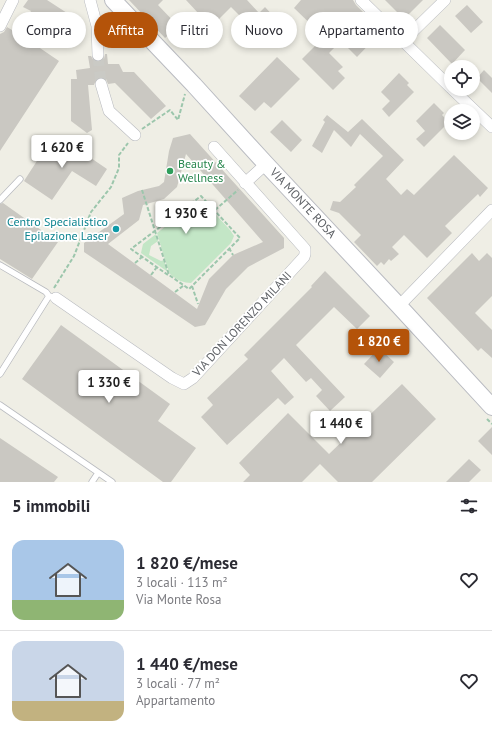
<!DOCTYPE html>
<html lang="it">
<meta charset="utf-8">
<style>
body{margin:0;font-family:"PT Sans",sans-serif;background:#f7f7f7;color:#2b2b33;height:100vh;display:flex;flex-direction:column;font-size:15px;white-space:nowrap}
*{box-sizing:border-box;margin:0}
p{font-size:13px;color:#7c7c81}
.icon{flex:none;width:22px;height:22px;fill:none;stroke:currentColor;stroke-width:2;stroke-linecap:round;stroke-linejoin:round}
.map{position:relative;height:482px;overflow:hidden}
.side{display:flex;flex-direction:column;background:#fff;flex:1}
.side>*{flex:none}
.guide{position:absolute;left:12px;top:12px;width:468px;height:36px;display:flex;gap:8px}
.buttons{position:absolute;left:444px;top:60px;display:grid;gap:8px}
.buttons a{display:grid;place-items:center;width:36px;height:36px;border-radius:50%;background:#fff;box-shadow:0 2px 6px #0003;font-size:20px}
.price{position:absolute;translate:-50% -34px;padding:0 9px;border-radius:4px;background:#fff;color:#222;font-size:13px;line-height:26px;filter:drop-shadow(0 1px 2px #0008)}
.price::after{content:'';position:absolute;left:50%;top:24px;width:12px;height:9px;margin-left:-6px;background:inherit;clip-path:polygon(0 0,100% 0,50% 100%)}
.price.active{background:#b45309;color:#fff}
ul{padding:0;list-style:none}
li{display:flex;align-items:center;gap:12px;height:100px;padding:0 12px}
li+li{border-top:1px solid #e1e1e2}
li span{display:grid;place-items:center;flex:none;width:112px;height:80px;border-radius:12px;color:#555}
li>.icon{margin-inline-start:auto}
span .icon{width:48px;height:48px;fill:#fffc;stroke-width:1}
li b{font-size:17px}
h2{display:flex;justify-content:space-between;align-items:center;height:48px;padding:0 12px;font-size:17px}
.pill{padding:0 14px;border-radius:18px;background:#fff;box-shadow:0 2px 6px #0003;font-size:14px;line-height:36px}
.pill.active{background:#b45309;color:#fff}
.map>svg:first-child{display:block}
</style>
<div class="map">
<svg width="492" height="482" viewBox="0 0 492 482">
<rect width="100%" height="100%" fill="#efeee5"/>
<path fill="#c3e6c6" d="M197,202h5l4,2 24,26 4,6 -3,7 -40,40c-7,0 -14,-3 -20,-8 -4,-5 -11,-34 -14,-42z
M156,234l2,7 -7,5 -2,9 12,6 3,-1 4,12 -27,-19 2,-9z"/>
<path fill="#cac8c2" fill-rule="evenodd" d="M28,0h19l37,24 -11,17 -25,-17 -14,20 25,17 -59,90v-117l4,-2 3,-5 10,6 14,-22 -8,-4z
M129,0h34l-5,5 20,21 -13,12z
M186,0h61l12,13 6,-6 12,13 -16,17 -30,-30 -20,20z
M301,0h52l3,5 26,26 -25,26 -16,-16 -12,12 14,14 -5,4 7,7 -12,12 -31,-31 22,-22 -30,-29z
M385,0h38l-19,19z
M467,5l16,17 -12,11 -16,-17z
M440,25l25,25 -13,14 -25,-26z
M186,27l12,12 -7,8 -13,-12z
M105,54h2l1,10h11l4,8h11l32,34 -15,13 -36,-36 -7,1 -2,-5 -7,-2 -3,3 -2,5h-6l4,45 -5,3 -16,-12v-42h6l-1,-9 14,-2 -2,-12h3l3,5 5,1 5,-3z
M277,57l23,22 -29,29 -7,-6 -9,9 -16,-15z
M484,70l8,8v15l-15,-15z
M399,73l10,10 -2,2 7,7 -25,25 -7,-8 8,-8 -9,-9z
M434,103l10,10 -2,2 7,7 -25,25 -8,-8 9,-8 -9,-10z
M327,115l21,17 14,-13 42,41 -18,19 15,16 6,-6 7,6 40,-40 34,33 -8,9 -2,-3 -33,32 7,7 -25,25 -23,-23 -12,12 7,7 -8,7 -2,-2 -5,6 -3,-3 -4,4 -23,-24 7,-7 -22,-22 -9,-3 3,-9 7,1 16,-15 -2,-2 29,-29 -23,-22 -9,13 -17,-17 -12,23 -10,-7 13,-24 -2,-2z
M282,120l20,20 -11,12 -21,-20z
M190,134l94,104v10l-36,19 -22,22 -21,36 -10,2 -111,-75v-9l40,-29 -2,-16 16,-7 21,-5 5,-4 5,-31 4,-13zM186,154l77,88 -30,13 -24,24 -12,30 -89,-65 31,-24 4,-15 21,-6 13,-12z
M53,136l33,23 2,-3 19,13 -11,17 -24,-15 -20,29 -28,-19z
M3,203l55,39 -26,37 -32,-20v-55z
M472,253l7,8 8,-8 5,5v38l-17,17 17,17v28l-11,-10 -3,3 -51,-53z
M325,271l45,45 -13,13 -23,-22 -38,38 49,52 -15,14 -14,-15 6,-6 -11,-12 -5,4 -22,-24 -13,13 23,26 -9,8 -7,-7 -51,47 -26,-28 12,-12 -6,-7 41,-39 -4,-4 68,-68 -1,-1z
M61,325l109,79 -12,17 38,27 -25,34h-8l-141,-103z
M379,348l15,14 -14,16 -16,-14z
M402,384l34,35 -64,63h-34l-18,-18 -18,18h-59l7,-7 -11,-12 49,-50 41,41z
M492,427v28l-14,-14z
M0,438l58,39 -4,5h-54z
M469,459l12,11 -12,12h-23z"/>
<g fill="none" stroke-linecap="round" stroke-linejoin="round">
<path stroke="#cacac5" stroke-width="11" stroke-dasharray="11 5.5" stroke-linecap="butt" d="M98,55l3,29"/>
<defs>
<path id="lane" d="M0,200l20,-21
M0,265l46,27 3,4
M0,374l49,-78 7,2
M0,405l112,77
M92,482l6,-9"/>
<path id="street" d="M90,0l7,26 1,29
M361,0l90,88
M0,26l13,-26
M403,41l42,-41
M101,84l8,27 26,24
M452,89l40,38
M245,183l21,-19
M56,298l116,80 12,6 9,-6 111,-121 1,-3v-5l-91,-102
M399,306l93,-96"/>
<path id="secondary" d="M113,0l81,85 72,79 133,142 93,101"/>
</defs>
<use href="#lane" stroke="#b8babf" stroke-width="7"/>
<use href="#street" stroke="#b8babf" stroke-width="12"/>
<use href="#secondary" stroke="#b9bbc1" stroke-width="18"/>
<path stroke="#9cc6ac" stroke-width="2" stroke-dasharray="4 2" stroke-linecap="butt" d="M142,129l28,-19 8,10 7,-26
M142,190l27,85 20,14 51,-51 -39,-42 -70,53 37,26
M215,210l23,-20
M229,248l4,7
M135,263l7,-6
M151,275l6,-8
M192,286l6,18
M54,288l20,-32 17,-44 20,-25 8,-19v-13l9,-12
M175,292l8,-6
M487,419l5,5"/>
<use href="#lane" stroke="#fff" stroke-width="5.5"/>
<use href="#street" stroke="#fff" stroke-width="11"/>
<use href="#secondary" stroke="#fff" stroke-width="16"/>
</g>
<circle fill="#2e9e5b" stroke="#fff" stroke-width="1.5" cx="170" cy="171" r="4"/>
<circle fill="#0f9aa8" stroke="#fff" stroke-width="1.5" cx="116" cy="229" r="4"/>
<g text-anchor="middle" stroke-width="3.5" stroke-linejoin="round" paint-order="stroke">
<g font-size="12" fill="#27864d" stroke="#fff" text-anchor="start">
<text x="178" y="168">Beauty &amp;<tspan x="178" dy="14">Wellness</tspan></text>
</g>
<g font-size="12" fill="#5d6065" stroke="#fff">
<text transform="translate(303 203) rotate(47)" y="4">VIA MONTE ROSA</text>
<text transform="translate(242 324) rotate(-47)" y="4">VIA DON LORENZO MILANI</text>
</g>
<g font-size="12" fill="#0d838f" stroke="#fff" text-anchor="end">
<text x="108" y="226">Centro Specialistico<tspan x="108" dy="14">Epilazione Laser</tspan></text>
</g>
</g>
</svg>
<div class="buttons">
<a><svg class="icon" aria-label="locate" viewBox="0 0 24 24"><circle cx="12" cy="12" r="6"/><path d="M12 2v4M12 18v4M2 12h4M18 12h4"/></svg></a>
<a><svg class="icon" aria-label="layers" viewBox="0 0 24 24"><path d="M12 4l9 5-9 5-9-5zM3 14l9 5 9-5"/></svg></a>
</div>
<b class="price" style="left:62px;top:169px">1 620 €</b>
<b class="price" style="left:186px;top:235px">1 930 €</b>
<b class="price active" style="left:379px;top:363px">1 820 €</b>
<b class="price" style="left:109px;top:404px">1 330 €</b>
<b class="price" style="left:341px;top:445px">1 440 €</b>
<div class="guide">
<a class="pill">Compra</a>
<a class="pill active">Affitta</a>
<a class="pill">Filtri</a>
<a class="pill">Nuovo</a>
<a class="pill">Appartamento</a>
</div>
</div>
<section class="side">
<h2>5 immobili<svg class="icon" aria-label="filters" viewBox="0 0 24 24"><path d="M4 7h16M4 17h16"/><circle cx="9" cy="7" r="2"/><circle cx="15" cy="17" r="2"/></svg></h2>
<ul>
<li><span style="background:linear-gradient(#a9c7e8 75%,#8fb573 0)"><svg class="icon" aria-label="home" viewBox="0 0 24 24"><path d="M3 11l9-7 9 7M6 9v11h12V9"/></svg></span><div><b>1 820 €/mese</b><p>3 locali · 113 m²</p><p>Via Monte Rosa</p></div><svg class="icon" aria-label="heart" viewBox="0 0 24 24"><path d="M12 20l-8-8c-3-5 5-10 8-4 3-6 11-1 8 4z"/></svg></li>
<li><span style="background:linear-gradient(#c9d6e8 75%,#c2b280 0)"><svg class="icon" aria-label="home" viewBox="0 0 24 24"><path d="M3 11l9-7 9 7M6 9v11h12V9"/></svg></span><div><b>1 440 €/mese</b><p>3 locali · 77 m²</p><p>Appartamento</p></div><svg class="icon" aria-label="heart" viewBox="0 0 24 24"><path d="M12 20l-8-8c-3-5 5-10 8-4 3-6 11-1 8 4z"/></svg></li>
</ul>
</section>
